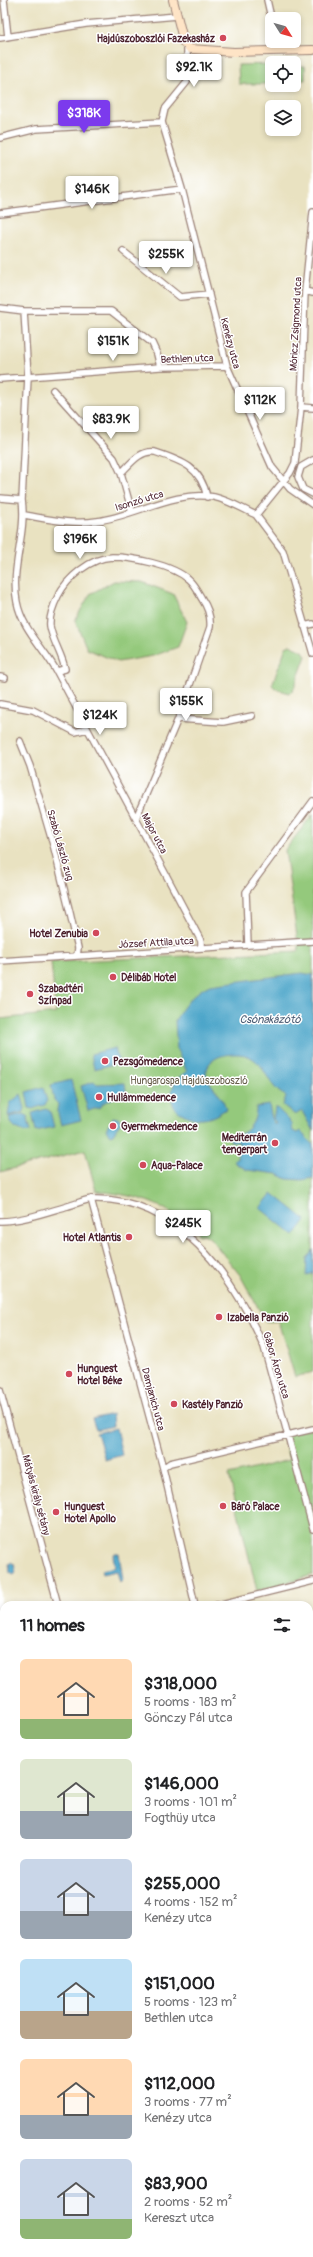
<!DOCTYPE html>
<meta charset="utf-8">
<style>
body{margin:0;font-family:Pangolin,sans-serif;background:#f6f6f6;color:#202124;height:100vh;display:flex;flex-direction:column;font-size:15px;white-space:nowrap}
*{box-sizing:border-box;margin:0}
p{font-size:13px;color:#757577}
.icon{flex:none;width:22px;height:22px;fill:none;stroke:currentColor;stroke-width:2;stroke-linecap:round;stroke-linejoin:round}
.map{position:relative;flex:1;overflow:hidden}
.panel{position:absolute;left:0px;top:1601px;width:313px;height:656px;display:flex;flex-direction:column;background:#fff;border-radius:12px 12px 0 0;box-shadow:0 2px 6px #0003}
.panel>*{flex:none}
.needle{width:26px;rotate:127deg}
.fabs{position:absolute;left:265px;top:12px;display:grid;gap:8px}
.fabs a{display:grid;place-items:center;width:36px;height:36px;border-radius:6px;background:#fff;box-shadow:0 2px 6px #0003;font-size:20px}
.price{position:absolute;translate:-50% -34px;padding:0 9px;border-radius:4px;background:#fff;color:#222;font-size:13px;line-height:26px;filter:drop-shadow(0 1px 2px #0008)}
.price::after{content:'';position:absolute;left:50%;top:24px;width:12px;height:9px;margin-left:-6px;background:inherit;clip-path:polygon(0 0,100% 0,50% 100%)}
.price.on{background:#7c3aed;color:#fff}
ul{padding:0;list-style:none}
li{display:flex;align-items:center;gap:12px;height:100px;padding:0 20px}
li span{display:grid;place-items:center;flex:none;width:112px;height:80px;border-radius:6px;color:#555}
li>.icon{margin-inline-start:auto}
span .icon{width:48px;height:48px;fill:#fffc;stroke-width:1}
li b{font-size:17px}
h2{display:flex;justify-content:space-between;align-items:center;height:48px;padding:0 20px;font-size:17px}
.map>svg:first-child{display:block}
</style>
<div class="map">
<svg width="313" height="2257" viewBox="0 0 313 2257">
<rect width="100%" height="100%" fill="#fff"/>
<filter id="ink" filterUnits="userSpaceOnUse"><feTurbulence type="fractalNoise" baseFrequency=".025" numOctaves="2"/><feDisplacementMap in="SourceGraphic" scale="8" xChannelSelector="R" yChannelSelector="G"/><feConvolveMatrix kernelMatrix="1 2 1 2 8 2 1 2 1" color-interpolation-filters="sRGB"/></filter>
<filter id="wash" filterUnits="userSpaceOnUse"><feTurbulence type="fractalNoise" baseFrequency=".012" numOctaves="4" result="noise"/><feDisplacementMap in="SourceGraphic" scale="16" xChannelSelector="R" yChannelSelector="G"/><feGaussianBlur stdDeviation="0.9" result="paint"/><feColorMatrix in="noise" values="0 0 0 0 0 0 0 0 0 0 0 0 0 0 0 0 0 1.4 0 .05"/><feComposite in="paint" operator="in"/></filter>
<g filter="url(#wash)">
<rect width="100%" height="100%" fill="#e9e2c1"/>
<path fill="#94c97b" stroke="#6f7453" d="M272,64v20h-33l-1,-19z
M294,66h11v14h-11z
M114,581l28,1 31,12 14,28 -9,25 -25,9 -35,6 -31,-13 -12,-29 15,-26z
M290,645l13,6 3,5 -13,35 -5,2 -13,-5 -3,-3 14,-38z
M313,814v558l-18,5 -17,-56 -12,1 -26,-47 -30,-37 -6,-4 -5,1 -1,-5c-38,-27 -56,-34 -102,-39l-11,-41 -85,22v-153l56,-6 -5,-51 248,-11 -14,-101z
M313,1428v91l-3,1 3,14v41l-56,16 -28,-116 60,-15 -6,-25z"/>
<path fill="#77ad6b" stroke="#60664b" d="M0,1984l4,10v116l-4,-1z"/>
<path fill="#4ca5c9" stroke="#4b627a" d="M302,973l11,2v156l-11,-20 -7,4 -12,-10 3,-9c-25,-11 -18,-49 -61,-41 -9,2 -15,6 -19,14 -1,16 16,22 20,40 -20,14 -32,13 -51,0 -7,-14 -3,-30 12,-37l-10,-22 -2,-29c7,-14 20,-30 35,-36z
M115,1048l4,15 -25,6 -3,-15z
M71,1080l10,40 -20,5 -4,-15 1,-6 -4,-4 -3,-15z
M93,1082l4,2 28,-1 1,9 -23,11 -2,4 -13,4 -7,-25z
M43,1087l4,14 -2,4 -13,4 -3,-1 -3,-16z
M21,1094l4,14 -1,4 -16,4 2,-13z
M269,1105l4,18h3l-3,-4 2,-11h2l16,16 -2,2 2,5 4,2 3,-2 13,14v33l-11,2 -15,-1 -10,-5 -30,-4 -12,-7 -1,-4h3l2,-17 -9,-1 1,-6c16,2 26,-14 25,-28z
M46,1109l4,2 4,16 -18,4 -4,-18z
M24,1114l3,2 4,15c-10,1 -20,-3 -22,-14z
M113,1117l5,1 3,4 -8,12 -3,1 -4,-5z
M272,1193l34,27 -12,16 -34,-28z
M313,1250v23l-7,3 1,-17z
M112,1414l1,12 -17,4 -4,-11z
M116,1428l6,27 -17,5 -7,-24 -2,-3z
M115,1553h4l4,27 -3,3 -3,-12 -15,3 -1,-4 14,-3 -2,-11z
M11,1562l3,2 2,9 -2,2 -4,-2 -1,-9z"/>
</g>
<g filter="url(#ink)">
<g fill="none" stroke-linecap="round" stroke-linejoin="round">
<defs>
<path id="minor" d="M4,0l4,37
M267,0l5,22
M0,38l86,-14 91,-8
M277,41l3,9
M187,47v35l-22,27 -3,13 20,67 45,177 45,101 18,22 23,16
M0,138l36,-9 126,-7
M0,213l182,-24
M123,251l57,46 29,-3
M305,291l8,2
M0,308l24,3h87l41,32 5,11 3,13
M24,311l4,66 -6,123c5,34 -12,68 -5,102 5,27 28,47 40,70 48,90 97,179 144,269v7
M0,379l160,-12 67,-1
M53,390l61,68 7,15 11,39
M301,407l12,1
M313,460l-12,7 -3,10 5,12 10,5
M121,473c10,-10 19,-23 34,-21 27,9 46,15 52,45
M0,498l22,2
M24,515c24,4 49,10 73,6 38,-5 77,-31 117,-24 14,3 29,12 42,18
M256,515l34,-42 5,-10 6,-56 4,-116 8,-79
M256,515l27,36 30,103
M304,626l9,-2
M57,671l8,-2c-3,-15 -13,-29 -15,-43 -1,-9 4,-22 8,-30 9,-18 32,-38 54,-39 21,0 60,8 76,22 6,5 10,13 14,20 6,9 9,18 8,28l-32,92 -42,99
M0,677l5,1
M0,704l33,6 42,22 12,-3
M178,719l45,3 29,-6
M20,741l10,25 24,82 16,65 8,35 -1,8
M248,945l-2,-53 67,-91
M0,961l313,-20
M91,1199l72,269 32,137
M0,1221c22,0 47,-9 68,-15 8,-2 16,-6 24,-7 85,-3 142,78 172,148l49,182
M0,1390l58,215
M163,1468l7,-5 143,-34
M217,1605l96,-24
M309,1646l4,-1
M0,1662l4,-1
M0,1730l4,-1
M309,1775l4,15
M0,1793l4,-1
M0,1864l4,-1
M0,1949l4,-1
M309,2028l4,16
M309,2120l4,-1
M0,2196l4,1
M210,2253l15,4
M124,2257l1,-4
M155,2257l1,-4"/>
<path id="secondary" d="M173,0l11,43 6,6 44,3 79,-2"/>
</defs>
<use href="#minor" stroke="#9a8076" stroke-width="8"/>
<use href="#secondary" stroke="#9a8076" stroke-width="10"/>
<use href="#minor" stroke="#fff" stroke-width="5.5"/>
<use href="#secondary" stroke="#fee4c6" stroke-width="8"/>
</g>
</g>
<g fill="#d1495b" stroke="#fff" stroke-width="1.5">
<circle cx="223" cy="38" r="4"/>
<circle cx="96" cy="933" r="4"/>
<circle cx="113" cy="977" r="4"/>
<circle cx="30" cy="994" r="4"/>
<circle cx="105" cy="1061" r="4"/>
<circle cx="99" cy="1097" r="4"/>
<circle cx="113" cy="1126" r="4"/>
<circle cx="275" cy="1143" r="4"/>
<circle cx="143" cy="1165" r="4"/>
<circle cx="129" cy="1237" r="4"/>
<circle cx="219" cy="1317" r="4"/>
<circle cx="69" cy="1374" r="4"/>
<circle cx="174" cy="1404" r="4"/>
<circle cx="223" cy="1506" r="4"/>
<circle cx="56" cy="1512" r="4"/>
</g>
<g text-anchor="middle" stroke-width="3" stroke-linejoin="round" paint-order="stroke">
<g font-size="10" font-weight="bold" fill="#4a1f2b" stroke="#fff" text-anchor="start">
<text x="215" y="42" text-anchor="end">Hajdúszoboszlói Fazekasház</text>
<text x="88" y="937" text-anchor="end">Hotel Zenubia</text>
<text x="121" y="981">Délibáb Hotel</text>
<text x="38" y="992">Szabadtéri<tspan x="38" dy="12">Színpad</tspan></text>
<text x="113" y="1065">Pezsgőmedence</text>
<text x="107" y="1101">Hullámmedence</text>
<text x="121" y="1130">Gyermekmedence</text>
<text x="267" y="1141" text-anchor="end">Mediterrán<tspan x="267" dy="12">tengerpart</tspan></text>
<text x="151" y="1169">Aqua-Palace</text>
<text x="121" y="1241" text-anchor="end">Hotel Atlantis</text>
<text x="227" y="1321">Izabella Panzió</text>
<text x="77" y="1372">Hunguest<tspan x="77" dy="12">Hotel Béke</tspan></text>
<text x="182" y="1408">Kastély Panzió</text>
<text x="64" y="1510">Hunguest<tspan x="64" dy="12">Hotel Apollo</tspan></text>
<text x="231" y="1510">Báró Palace</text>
</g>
<g font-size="10" fill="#4a1f2b" stroke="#fff">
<text transform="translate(295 324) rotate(-87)" y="4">Móricz Zsigmond utca</text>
<text transform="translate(231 343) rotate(75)" y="4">Kenézy utca</text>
<text transform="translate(187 358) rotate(-2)" y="4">Bethlen utca</text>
<text transform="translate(139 500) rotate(-17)" y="4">Isonzó utca</text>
<text transform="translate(155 833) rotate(62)" y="4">Major utca</text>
<text transform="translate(61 845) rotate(74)" y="4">Szabó László zug</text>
<text transform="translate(156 942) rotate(-3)" y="4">József Attila utca</text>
<text transform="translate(277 1365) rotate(73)" y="4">Gábor Áron utca</text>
<text transform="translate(154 1399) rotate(75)" y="4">Damjanich utca</text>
<text transform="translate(37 1495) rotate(75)" y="4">Mátyás király sétány</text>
</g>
<g font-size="10" fill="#645a47" stroke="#fff">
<text x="189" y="1084">Hungarospa Hajdúszoboszló</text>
</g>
<g font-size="11" font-style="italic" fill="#4b5b72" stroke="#fff">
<text x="270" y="1023">Csónakázótó</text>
</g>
</g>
</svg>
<div class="fabs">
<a><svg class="needle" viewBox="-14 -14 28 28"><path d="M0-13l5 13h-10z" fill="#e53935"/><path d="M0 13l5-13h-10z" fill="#757577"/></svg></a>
<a><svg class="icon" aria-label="locate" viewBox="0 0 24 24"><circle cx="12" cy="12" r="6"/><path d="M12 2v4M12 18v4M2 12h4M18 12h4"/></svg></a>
<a><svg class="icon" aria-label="layers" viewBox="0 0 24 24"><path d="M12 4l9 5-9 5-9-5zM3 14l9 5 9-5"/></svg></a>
</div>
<b class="price" style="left:194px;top:88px">$92.1K</b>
<b class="price on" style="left:84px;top:134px">$318K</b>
<b class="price" style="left:92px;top:210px">$146K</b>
<b class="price" style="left:166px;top:275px">$255K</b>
<b class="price" style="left:113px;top:362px">$151K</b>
<b class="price" style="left:260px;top:421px">$112K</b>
<b class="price" style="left:111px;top:440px">$83.9K</b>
<b class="price" style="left:80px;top:560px">$196K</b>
<b class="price" style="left:186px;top:722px">$155K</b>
<b class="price" style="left:100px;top:736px">$124K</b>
<b class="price" style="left:183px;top:1244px">$245K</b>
<section class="panel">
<h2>11 homes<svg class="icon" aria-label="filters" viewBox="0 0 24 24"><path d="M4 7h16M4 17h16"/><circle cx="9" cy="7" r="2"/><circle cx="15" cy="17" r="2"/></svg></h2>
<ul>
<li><span style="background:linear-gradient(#ffd9b3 75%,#8fb573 0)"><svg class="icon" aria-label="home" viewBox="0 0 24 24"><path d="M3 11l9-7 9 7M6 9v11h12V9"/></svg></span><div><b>$318,000</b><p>5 rooms · 183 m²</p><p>Gönczy Pál utca</p></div></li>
<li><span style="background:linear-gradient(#dfe7d0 65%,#9aa5b1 0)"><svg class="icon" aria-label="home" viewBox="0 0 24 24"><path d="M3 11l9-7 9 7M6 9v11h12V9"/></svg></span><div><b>$146,000</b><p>3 rooms · 101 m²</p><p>Fogthüy utca</p></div></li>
<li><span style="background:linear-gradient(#c9d6e8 65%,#9aa5b1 0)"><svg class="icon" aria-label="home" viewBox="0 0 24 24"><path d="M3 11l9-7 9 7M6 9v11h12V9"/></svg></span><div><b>$255,000</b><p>4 rooms · 152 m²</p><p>Kenézy utca</p></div></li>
<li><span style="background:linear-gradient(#bfe0f5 65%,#b9a48a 0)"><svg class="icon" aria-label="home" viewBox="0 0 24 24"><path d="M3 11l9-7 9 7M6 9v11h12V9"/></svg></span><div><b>$151,000</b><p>5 rooms · 123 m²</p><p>Bethlen utca</p></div></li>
<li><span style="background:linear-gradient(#ffd9b3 70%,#9aa5b1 0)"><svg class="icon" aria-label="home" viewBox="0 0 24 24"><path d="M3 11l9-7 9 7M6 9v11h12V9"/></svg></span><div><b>$112,000</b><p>3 rooms · 77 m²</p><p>Kenézy utca</p></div></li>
<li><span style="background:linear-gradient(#c9d6e8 75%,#8fb573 0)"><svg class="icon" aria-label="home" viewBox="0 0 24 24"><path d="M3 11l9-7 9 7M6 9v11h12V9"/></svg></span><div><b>$83,900</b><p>2 rooms · 52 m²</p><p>Kereszt utca</p></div></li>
</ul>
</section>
</div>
